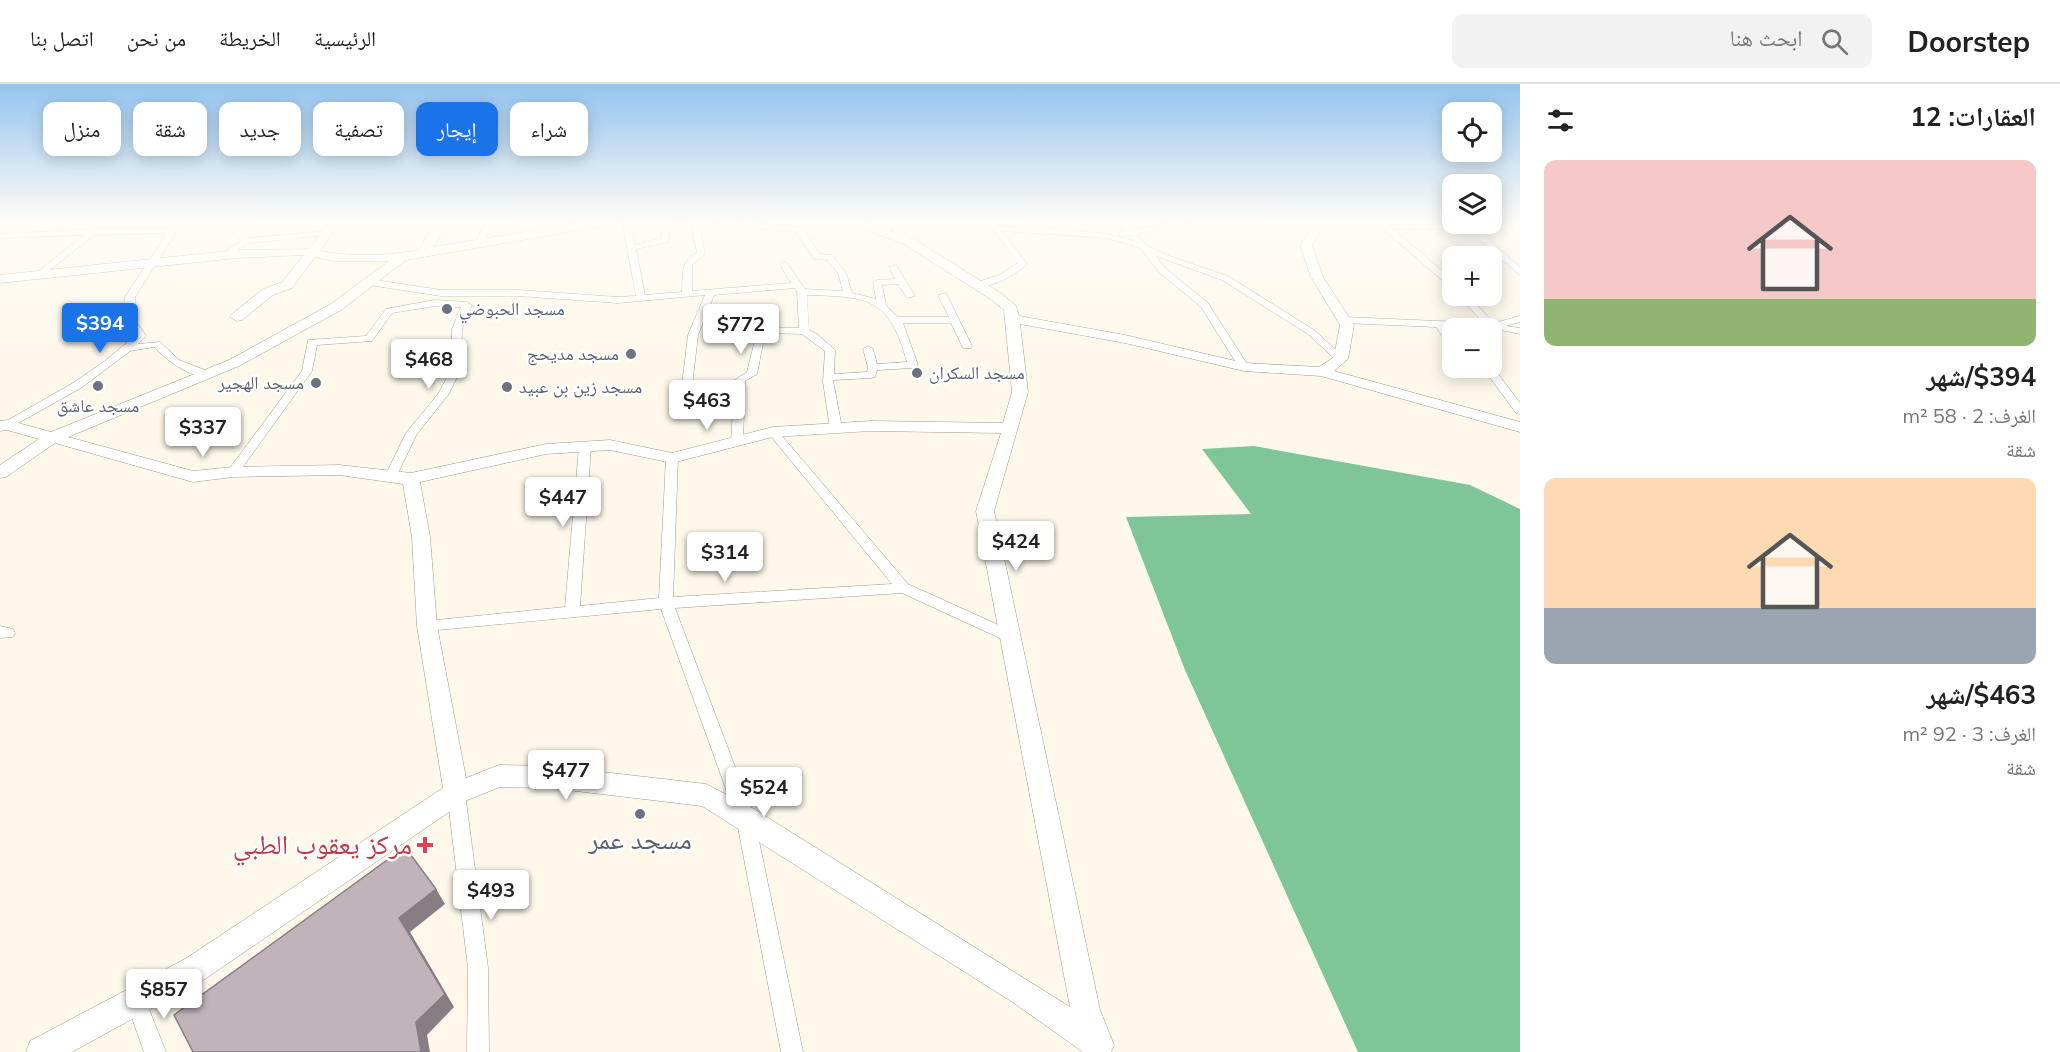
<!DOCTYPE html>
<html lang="ar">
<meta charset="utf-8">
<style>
body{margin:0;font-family:Mulish,"Noto Naskh Arabic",sans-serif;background:#f2f2f2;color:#222;direction:rtl;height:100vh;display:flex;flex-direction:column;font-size:22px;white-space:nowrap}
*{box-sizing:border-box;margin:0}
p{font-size:20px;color:#767676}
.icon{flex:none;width:33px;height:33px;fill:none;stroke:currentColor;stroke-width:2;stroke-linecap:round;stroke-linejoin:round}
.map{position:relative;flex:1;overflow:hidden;direction:ltr}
.sheet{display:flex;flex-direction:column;background:#fff;width:540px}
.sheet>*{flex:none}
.banner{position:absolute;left:18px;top:18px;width:570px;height:54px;direction:rtl;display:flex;gap:12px}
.tools{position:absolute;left:1442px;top:18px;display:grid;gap:12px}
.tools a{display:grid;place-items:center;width:60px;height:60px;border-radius:12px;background:#fff;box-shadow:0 3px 15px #0003;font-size:30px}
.price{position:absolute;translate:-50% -51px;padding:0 14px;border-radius:6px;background:#fff;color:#222;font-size:20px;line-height:39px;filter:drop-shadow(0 2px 3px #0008)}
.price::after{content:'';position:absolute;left:50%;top:36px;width:18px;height:14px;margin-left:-9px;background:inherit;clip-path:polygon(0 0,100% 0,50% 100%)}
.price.on{background:#1a73e8;color:#fff}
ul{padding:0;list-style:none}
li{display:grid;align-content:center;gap:12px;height:318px;padding:0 24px}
li span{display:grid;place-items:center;height:186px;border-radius:12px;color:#555}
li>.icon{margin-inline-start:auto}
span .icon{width:108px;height:108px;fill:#fffc;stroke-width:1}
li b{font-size:26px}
h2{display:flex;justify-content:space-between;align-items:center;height:72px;padding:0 24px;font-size:26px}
.pill{padding:0 21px;border-radius:12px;background:#fff;box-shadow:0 3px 15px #0003;font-size:21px;line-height:54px}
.pill.on{background:#1a73e8;color:#fff}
header{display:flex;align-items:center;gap:36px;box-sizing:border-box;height:84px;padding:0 30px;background:#fff;border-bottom:2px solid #e0e0e0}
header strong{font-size:28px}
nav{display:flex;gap:33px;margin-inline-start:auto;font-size:21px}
.search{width:420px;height:54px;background:#f2f2f2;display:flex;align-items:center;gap:15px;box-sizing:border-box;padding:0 21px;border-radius:12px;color:#767676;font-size:22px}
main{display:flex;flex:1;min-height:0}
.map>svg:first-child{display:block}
</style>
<header>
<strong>Doorstep</strong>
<div class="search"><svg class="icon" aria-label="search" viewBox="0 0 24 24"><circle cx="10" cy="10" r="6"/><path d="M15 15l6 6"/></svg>ابحث هنا</div>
<nav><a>الرئيسية</a><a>الخريطة</a><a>من نحن</a><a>اتصل بنا</a></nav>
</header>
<main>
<section class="sheet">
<h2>العقارات: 12<svg class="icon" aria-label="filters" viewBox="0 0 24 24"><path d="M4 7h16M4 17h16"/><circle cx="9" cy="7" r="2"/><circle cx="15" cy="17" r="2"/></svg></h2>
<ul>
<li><span style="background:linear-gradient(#f6c9c9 75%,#8fb573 0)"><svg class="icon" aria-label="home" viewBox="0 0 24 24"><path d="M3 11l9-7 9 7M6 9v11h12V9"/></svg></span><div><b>$394/شهر</b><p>الغرف: 2 · 58 m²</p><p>شقة</p></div></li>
<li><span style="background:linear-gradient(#ffd9b3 70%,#9aa5b1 0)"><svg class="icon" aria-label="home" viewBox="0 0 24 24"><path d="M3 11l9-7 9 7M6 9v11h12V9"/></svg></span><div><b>$463/شهر</b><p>الغرف: 3 · 92 m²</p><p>شقة</p></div></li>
</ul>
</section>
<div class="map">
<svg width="1520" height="968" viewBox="0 0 1520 968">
<rect width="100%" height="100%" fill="#fef8eb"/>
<path fill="#7ec697" d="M1254,362l216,39 50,24v543h-162l-173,-382 -59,-153 125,-3 -49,-65z"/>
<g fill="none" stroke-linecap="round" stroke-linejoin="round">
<defs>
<path id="street" d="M222,137h9l17,17 79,-7 4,2 -4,2 -79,8 -23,16 -4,-3 1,-2 19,-13z
M486,137h8l-11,23h-6l-1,-2z
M622,137h8l5,24 26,-7 2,-12 34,-5h26l-23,5 5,28 -13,11v26l99,-8 -11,-18 4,-3 3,1 18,26 38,2 -5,-18 -11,-13 -13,-1 -19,-28 -36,-2 -24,-8 66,6 19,27 12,1 14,18 6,20 24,6 -3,-16 4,-3 18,-1 -6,-12 7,-2 19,31 -8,2 -9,-14 -16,1 4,20 12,12h51l-11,-22 8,-2 26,53 -1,2h-8l-12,-25h-48l15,42 -5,3 -36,2 -2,7 -4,1 -38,2 9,48 -6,3 -6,-3 -7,-46 2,-31 -23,-17 -37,-1 -8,41 -12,7 -2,60 -6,3 -6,-3 4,-61 12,-8 11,-44h41l-2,-36 -2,-4 -81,7 -16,40 -7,59 -5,3 -5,-3 7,-59 17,-40 -87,8 -100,-7h-77l-72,-11 -4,-3 4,-3 72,11h77l100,7 18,-1zM692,143l5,26c-17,8 -14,23 -15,39l-37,3 -9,-46 32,-7 2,-12zM807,211c62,2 82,2 100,67l-30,2 -4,-15 -5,-3 -5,3 5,18 -1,5 -33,2 1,-24 -18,-16 -8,-4z
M885,137h9l17,18v4h-6z
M987,137h8l4,5 62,3 -6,-8h9l6,9 38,4 26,7 -4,-6 -10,1v-4l5,-1 -10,-10h9l9,9 46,-9h20l-62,13 9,11 20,10 62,21 86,54 32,29 -1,2h-8l-29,-27 -86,-54 -66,-24 9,12 43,35 41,64 -1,2h-8l-39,-62 -42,-35 -19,-24 -33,-10 -105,-7 25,33c-12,11 -35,24 -52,23v-4l26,-9 17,-11z
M1374,137h9l4,4 95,-1 -2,8 40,35v8l-47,-40v-7l-80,1 59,50v8l-3,-1z
M168,144l7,6 -40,63v23l11,16 -8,8 22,-2 19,18 31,12v4c-20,3 -43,-16 -56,-29l-24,4 -49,37 -70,39h-8v-4l70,-40 32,-22 31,-26 -11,-15v-23l41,-62 -3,-2 -69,2 -53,42 -4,-3 1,-2 45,-37 -83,3v-4l94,-5z
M1458,212h10l26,27 26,-7v6l-14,4 14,2v6l-29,-6 -45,-1 6,8v10l-4,-1 -12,-17 -92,-4 -5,-3 5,-3 140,6z
M435,216l32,2 5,3 -10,24 -1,41 -13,25 -31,39 -22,45 -4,1 -6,-4 21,-43 32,-39 13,-24 1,-41 9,-22 -26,-1 -43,7 -20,28 -55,4 -5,26 -75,104h-8l-2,-3 2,-3 73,-98 6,-31 58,-4 20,-27z
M1492,282l28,37v11l-4,-1 -33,-45z
M773,345l4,1 131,154 106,48 2,4 -2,4h-10l-102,-47 -227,15 79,209 49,235h-22l-45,-235 -75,-208 -234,22 -5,-1 -2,-4 2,-4 5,-1 138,-14 14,-160 6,-4 6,4 -11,159 79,-8 7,-140 6,-4 6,4 -5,139 219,-13 -123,-150v-4z
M0,542l13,3 2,4 -2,4 -13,1z
M456,701l6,3 3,5 23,175 1,84h-22l1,-84 -21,-175 3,-5z
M136,907l7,3 23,58h-22l-18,-51 3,-7z"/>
<path id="secondary" d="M0,137h6v1l-6,3z
M330,137h11l-21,30c31,6 68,5 99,-1l17,-29h12l-15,26 157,-26h30l-5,3 -209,36 -65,50 -102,56 -171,71 125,34 40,-4 106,-2 72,8 135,-29 64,-4 62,13 101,-26 98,-6 132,2 9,-31 -8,-82 -12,-10 -88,-56 -61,-23h18l51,17 90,56 14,12 3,10 106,19 119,28 75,4 15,-10 6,-32 -29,-48 -11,-32 17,-24h11l-16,24 11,32 31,48 -6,34 -14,12 186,51v10l-199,-56 -77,-5 -119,-28 -105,-19 8,68 -34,119 106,499 14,35 -3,7h-28l-69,-49 -312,-197 -151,-18 -51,-1 -35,14 -260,178 -133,73h-46l4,-11 155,-82 258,-171 -26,-162 -5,-89 -9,-53 -64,-9 -106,2 -40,5 -138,-39 -49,34 -6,1v-13l39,-26 -32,-9 -7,1v-10l7,-1 44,12 178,-72 102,-56 58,-43h-56l-18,-4 -23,31 -19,7 -31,25 -5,1 -7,-4 2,-3 31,-25 19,-7 22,-27 -67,3 -237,25v-8l237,-25 72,-1zM871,347l130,2 -25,78 94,496 -316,-198 -48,-25 -155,-18 -52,-1 -33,13 -29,-152 -7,-89 -10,-55 126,-28 64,-4 62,13 101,-26z"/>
</defs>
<use href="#street" stroke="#a09b8f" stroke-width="1"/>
<use href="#secondary" stroke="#a09b8f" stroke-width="1"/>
<use href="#street" fill="#fff" fill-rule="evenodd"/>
<use href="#secondary" fill="#fff" fill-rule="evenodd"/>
</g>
<path fill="#877d82" d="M436,805l9,15 -35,28 44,75 -27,28 3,17h-9l-22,-134z"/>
<path fill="#c1b3ba" stroke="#877d82" stroke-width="1.5" d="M405,763l31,42 -37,29 46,76 -29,28 5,30h-228l-19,-37z"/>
<linearGradient id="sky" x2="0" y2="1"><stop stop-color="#94c4f0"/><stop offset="0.5" stop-color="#fffcf6"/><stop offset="1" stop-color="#fffcf6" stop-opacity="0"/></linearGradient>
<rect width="1520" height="273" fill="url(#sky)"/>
<g fill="#6b7280" stroke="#fff" stroke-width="2">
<circle cx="447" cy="225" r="6"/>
<circle cx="631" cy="270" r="6"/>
<circle cx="917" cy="289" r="6"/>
<circle cx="316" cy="299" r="6"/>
<circle cx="98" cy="302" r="6"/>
<circle cx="507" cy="303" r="6"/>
<circle cx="640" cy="730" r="6"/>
</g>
<path fill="#e0444e" stroke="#fff" stroke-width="2" d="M422 752h6v6h6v6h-6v6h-6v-6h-6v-6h6z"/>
<g text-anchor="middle" stroke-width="5" stroke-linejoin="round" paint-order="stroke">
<g font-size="18" fill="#5b616d" stroke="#fff" text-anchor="start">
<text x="459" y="231">مسجد الحبوضي</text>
<text x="619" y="276" text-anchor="end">مسجد مديحج</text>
<text x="929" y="295">مسجد السكران</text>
<text x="304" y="305" text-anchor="end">مسجد الهجير</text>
<text x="519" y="309">مسجد زين بن عبيد</text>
<text x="98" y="328" text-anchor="middle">مسجد عاشق</text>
</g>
<g font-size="27" fill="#5b616d" stroke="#fff">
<text x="640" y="765">مسجد عمر</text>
</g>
<g font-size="27" fill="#be3a42" stroke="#fff" text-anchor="end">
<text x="412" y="770">مركز يعقوب الطبي</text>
</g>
</g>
</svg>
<div class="tools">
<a><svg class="icon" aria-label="locate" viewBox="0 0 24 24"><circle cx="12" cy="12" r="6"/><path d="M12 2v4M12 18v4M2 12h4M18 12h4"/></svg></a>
<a><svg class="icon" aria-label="layers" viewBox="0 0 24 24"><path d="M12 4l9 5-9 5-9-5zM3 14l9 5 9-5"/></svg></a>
<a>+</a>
<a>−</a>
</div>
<b class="price on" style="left:100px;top:270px">$394</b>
<b class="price" style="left:741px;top:271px">$772</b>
<b class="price" style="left:429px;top:306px">$468</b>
<b class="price" style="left:707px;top:347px">$463</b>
<b class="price" style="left:203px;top:374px">$337</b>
<b class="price" style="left:563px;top:444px">$447</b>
<b class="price" style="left:1016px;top:488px">$424</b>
<b class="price" style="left:725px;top:499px">$314</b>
<b class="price" style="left:566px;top:717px">$477</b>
<b class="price" style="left:764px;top:734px">$524</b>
<b class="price" style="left:491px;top:837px">$493</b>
<b class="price" style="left:164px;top:936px">$857</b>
<div class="banner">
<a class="pill">شراء</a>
<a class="pill on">إيجار</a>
<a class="pill">تصفية</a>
<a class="pill">جديد</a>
<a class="pill">شقة</a>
<a class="pill">منزل</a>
</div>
</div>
</main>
